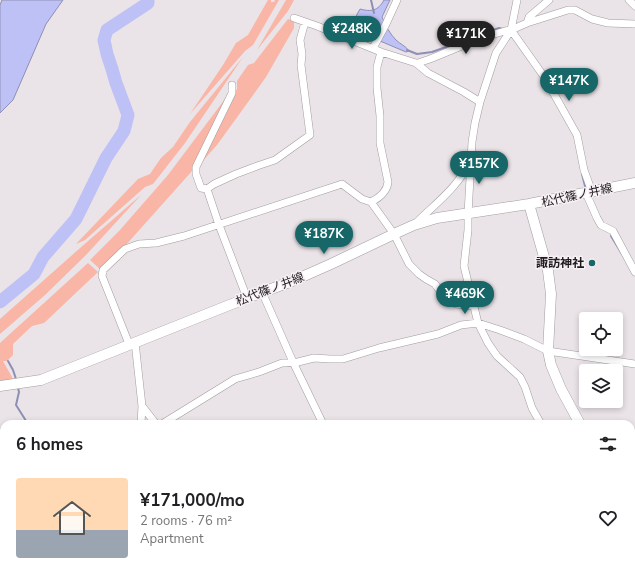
<!DOCTYPE html>
<meta charset="utf-8">
<style>
body{margin:0;font-family:"Nunito Sans","Noto Sans JP",sans-serif;background:#f6f6f6;color:#202124;height:100vh;display:flex;flex-direction:column;font-size:15px;white-space:nowrap}
*{box-sizing:border-box;margin:0}
p{font-size:13px;color:#757577}
.icon{flex:none;width:22px;height:22px;fill:none;stroke:currentColor;stroke-width:2;stroke-linecap:round;stroke-linejoin:round}
.map{position:relative;flex:1;overflow:hidden}
.panel{position:absolute;left:0px;top:420px;width:635px;height:156px;display:flex;flex-direction:column;background:#fff;border-radius:12px 12px 0 0;box-shadow:0 2px 6px #0003}
.panel>*{flex:none}
.tools{position:absolute;left:579px;top:312px;display:grid;gap:8px}
.tools a{display:grid;place-items:center;width:44px;height:44px;border-radius:4px;background:#fff;box-shadow:0 2px 6px #0003;font-size:20px}
.price{position:absolute;translate:-50% -34px;padding:0 9px;border-radius:14px;background:#176668;color:#fff;font-size:13px;line-height:26px;filter:drop-shadow(0 1px 2px #0008)}
.price::after{content:'';position:absolute;left:50%;top:24px;width:12px;height:9px;margin-left:-6px;background:inherit;clip-path:polygon(0 0,100% 0,50% 100%)}
.price.on{background:#222;color:#fff}
ul{padding:0;list-style:none}
li{display:flex;align-items:center;gap:12px;height:100px;padding:0 16px}
li+li{border-top:1px solid #e0e0e0}
li span{display:grid;place-items:center;flex:none;width:112px;height:80px;border-radius:4px;color:#555}
li>.icon{margin-inline-start:auto}
span .icon{width:48px;height:48px;fill:#fffc;stroke-width:1}
li b{font-size:17px}
h2{display:flex;justify-content:space-between;align-items:center;height:48px;padding:0 16px;font-size:17px}
.map>svg:first-child{display:block}
</style>
<div class="map">
<svg width="635" height="576" viewBox="0 0 635 576">
<rect width="100%" height="100%" fill="#eae3e7"/>
<path fill="#f9b5a5" d="M268,0h3v2h3l1,-2h4l-26,45 -8,6 -55,63 33,-49 13,-22 12,-8z
M286,0h8l-6,11 -31,39z
M288,19l6,2v7l-28,49 -49,68 -17,19 32,-67 5,-8v-8l11,-16 6,-2z
M243,57l-58,86 -32,41 -8,3 -60,53 -9,4 62,-65 12,-5 11,-16 12,-11 17,-25z
M228,95l-36,76 -67,75 -24,24 -11,-10 30,-30 48,-55z
M141,195l-55,60 -41,40 -45,39v-15l79,-70z
M88,263l10,9 -54,51 -12,3 -19,18v11l-6,6h-4l10,18 -13,3v-39z"/>
<path fill="#bec1f6" stroke="#8e8fb5" d="M2,0h61l-17,24 -33,76 -13,13v-108z
M384,0h6l-8,17c3,8 8,17 14,23 4,4 10,6 13,11l-3,1 -26,-11h-7l-12,-4 1,-2 -13,-6 11,-20c11,3 18,2 24,-9z"/>
<g fill="none" stroke-linecap="round" stroke-linejoin="round">
<path stroke="#8e8fb5" stroke-width="2" d="M371,0l3,13
M407,50l10,4 15,-2 67,-24 4,1
M582,174l3,12
M611,236l11,18
M8,361l5,9 3,9
M18,388l1,4 -3,13 12,19
M374,572l5,4
M218,576l4,-4"/>
<path stroke="#bec1f6" stroke-width="13" d="M0,302l34,-28 9,-17 33,-38 30,-61 18,-27 4,-16 -12,-32 -4,-14 -5,-15 -3,-14 3,-10 41,-27v-3"/>
<defs>
<path id="street" d="M517,0l-6,30 -15,23 -16,49 -5,21 -3,19 -4,72v16l-4,36 14,57 10,20 9,13 23,21 5,10 7,21 9,16
M629,0l6,6
M294,18l23,8 64,26 35,11 12,10 36,19 16,10
M527,23l2,-6 20,-17
M511,30l34,48 32,57 7,35 8,22
M373,48l13,-24 11,-24
M418,63l12,-4 51,-21 24,-7 6,-1 16,-7 41,-13h7l17,9 16,4 27,1
M232,85v8l-36,74v7l5,14 6,1 12,36 28,73
M207,189l7,-5 22,-10 21,-8 18,-6 35,-25 -9,-70 1,-11 -2,-14 5,-18
M586,193l11,25 4,7 12,6 22,41
M371,202c8,-4 16,-10 17,-20l-8,-39v-27l-3,-28v-21l4,-15
M416,223c19,-19 44,-37 54,-63
M262,292l31,70 30,62
M135,342l7,64 -1,18
M129,344l-27,-68 1,-6 22,-21 14,-5 17,-1 28,-7 158,-52 20,15 9,3 23,32 15,30 10,10 7,5 9,5 7,10 14,10 17,2
M142,406l14,18
M162,424l73,-45 24,-7 23,-9 16,-1 16,-4 16,1h13l36,-11 59,-14 23,-9 17,-2 22,7 24,9 24,12 87,13
M0,459l4,8
M0,497l4,-3
M0,511l4,8
M36,572l1,1 16,3 8,-4
M88,572l7,4
M436,572l12,4
M583,572l1,4
M117,576l1,-4
M422,576l1,-4"/>
<path id="secondary" d="M529,204l19,67 3,23 -3,57 3,14 10,24 19,35
M0,386l41,-6 206,-82 48,-18 36,-16 63,-30 20,-9 23,-7 92,-14 106,-21
M631,466l4,3"/>
</defs>
<use href="#street" stroke="#a29da0" stroke-width="8"/>
<use href="#secondary" stroke="#a29da0" stroke-width="11"/>
<use href="#street" stroke="#fff" stroke-width="7"/>
<use href="#secondary" stroke="#fff" stroke-width="10"/>
</g>
<circle fill="#176668" stroke="#f7f0f5" stroke-width="1.5" cx="592" cy="263" r="4"/>
<g text-anchor="middle" stroke-width="3" stroke-linejoin="round" paint-order="stroke">
<g font-size="12" fill="#1e1b1d" stroke="#f7f0f5">
<text transform="translate(577 195) rotate(-12)" y="4">松代篠ノ井線</text>
<text transform="translate(270 289) rotate(-21)" y="4">松代篠ノ井線</text>
</g>
<g font-size="12" font-weight="bold" fill="#1e1b1d" stroke="#f7f0f5" text-anchor="end">
<text x="584" y="267">諏訪神社</text>
</g>
</g>
</svg>
<div class="tools">
<a><svg class="icon" aria-label="locate" viewBox="0 0 24 24"><circle cx="12" cy="12" r="6"/><path d="M12 2v4M12 18v4M2 12h4M18 12h4"/></svg></a>
<a><svg class="icon" aria-label="layers" viewBox="0 0 24 24"><path d="M12 4l9 5-9 5-9-5zM3 14l9 5 9-5"/></svg></a>
</div>
<b class="price" style="left:352px;top:50px">¥248K</b>
<b class="price on" style="left:466px;top:55px">¥171K</b>
<b class="price" style="left:569px;top:102px">¥147K</b>
<b class="price" style="left:479px;top:185px">¥157K</b>
<b class="price" style="left:324px;top:255px">¥187K</b>
<b class="price" style="left:465px;top:315px">¥469K</b>
<section class="panel">
<h2>6 homes<svg class="icon" aria-label="filters" viewBox="0 0 24 24"><path d="M4 7h16M4 17h16"/><circle cx="9" cy="7" r="2"/><circle cx="15" cy="17" r="2"/></svg></h2>
<ul>
<li><span style="background:linear-gradient(#ffd9b3 65%,#9aa5b1 0)"><svg class="icon" aria-label="home" viewBox="0 0 24 24"><path d="M3 11l9-7 9 7M6 9v11h12V9"/></svg></span><div><b>¥171,000/mo</b><p>2 rooms · 76 m²</p><p>Apartment</p></div><svg class="icon" aria-label="heart" viewBox="0 0 24 24"><path d="M12 20l-8-8c-3-5 5-10 8-4 3-6 11-1 8 4z"/></svg></li>
</ul>
</section>
</div>
